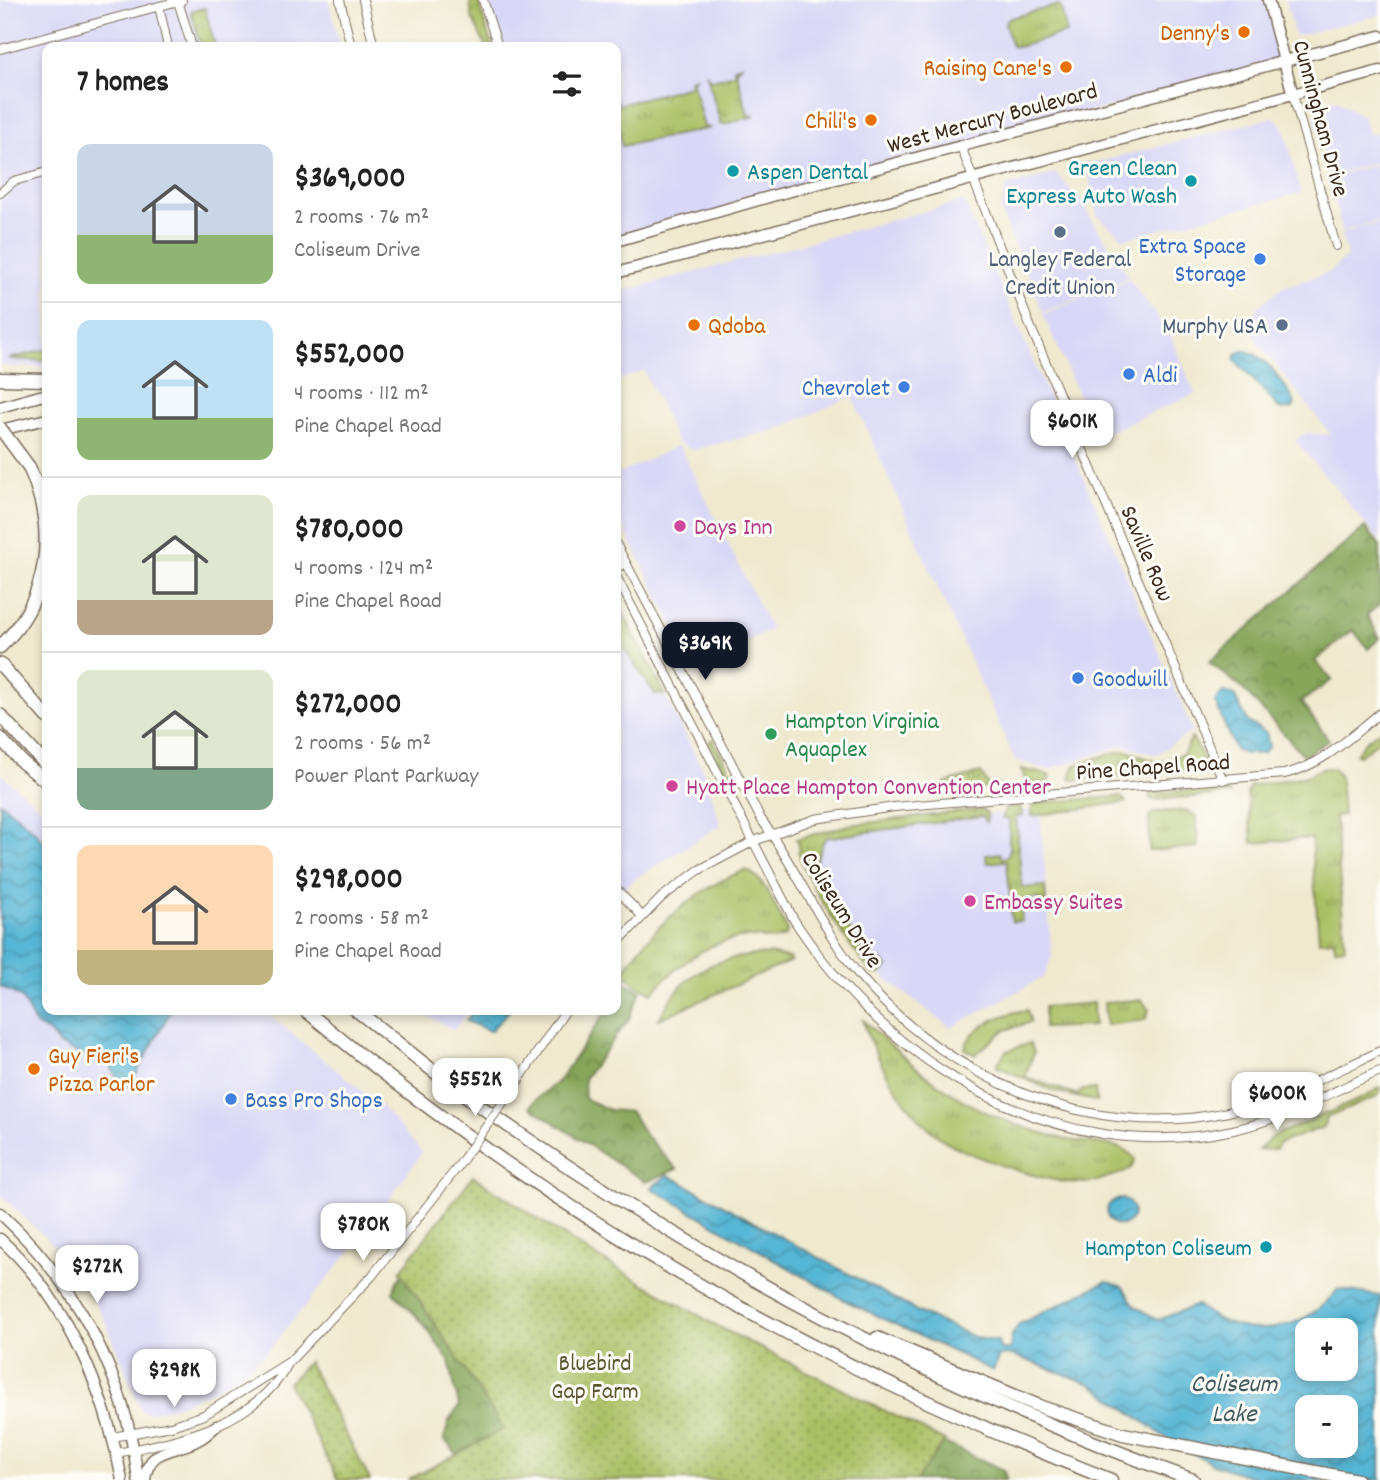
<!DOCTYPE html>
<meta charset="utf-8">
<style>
body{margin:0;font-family:Dekko,sans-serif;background:#f6f6f6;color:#222;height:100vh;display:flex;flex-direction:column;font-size:26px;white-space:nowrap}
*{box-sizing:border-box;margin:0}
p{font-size:23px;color:#767676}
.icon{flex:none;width:38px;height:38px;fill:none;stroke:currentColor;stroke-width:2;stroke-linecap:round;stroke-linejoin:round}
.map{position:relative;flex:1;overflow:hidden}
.sheet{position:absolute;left:42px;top:42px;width:579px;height:973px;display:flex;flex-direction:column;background:#fff;border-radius:14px;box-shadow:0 4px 10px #0003}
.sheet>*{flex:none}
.controls{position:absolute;left:1295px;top:1318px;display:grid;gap:14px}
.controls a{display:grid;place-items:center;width:63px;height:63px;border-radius:14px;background:#fff;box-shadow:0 4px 10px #0003;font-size:35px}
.price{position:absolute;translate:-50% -60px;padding:0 16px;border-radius:14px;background:#fff;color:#222;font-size:23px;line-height:46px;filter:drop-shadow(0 2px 4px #0008)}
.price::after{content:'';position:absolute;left:50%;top:42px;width:21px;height:16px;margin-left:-10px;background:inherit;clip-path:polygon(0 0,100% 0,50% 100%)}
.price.active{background:#111827;color:#fff}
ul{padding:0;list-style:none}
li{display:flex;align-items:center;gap:21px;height:175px;padding:0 35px}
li+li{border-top:2px solid #e0e0e0}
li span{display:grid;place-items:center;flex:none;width:196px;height:140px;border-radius:14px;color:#555}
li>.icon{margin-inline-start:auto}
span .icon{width:84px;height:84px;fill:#fffc;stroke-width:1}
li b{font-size:30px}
h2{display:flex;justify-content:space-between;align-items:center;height:84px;padding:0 35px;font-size:30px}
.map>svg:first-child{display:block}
</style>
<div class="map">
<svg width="1380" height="1480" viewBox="0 0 1380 1480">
<defs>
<pattern id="grass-tufts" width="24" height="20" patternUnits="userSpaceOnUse" patternTransform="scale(1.75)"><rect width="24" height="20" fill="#aabf64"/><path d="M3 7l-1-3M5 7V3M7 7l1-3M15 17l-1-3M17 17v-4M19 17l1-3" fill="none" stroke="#8c9b52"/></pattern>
<pattern id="forest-crowns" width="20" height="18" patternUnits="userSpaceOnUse" patternTransform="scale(1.75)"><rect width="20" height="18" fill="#87a65a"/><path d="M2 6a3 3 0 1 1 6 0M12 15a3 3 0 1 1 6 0" fill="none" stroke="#70874a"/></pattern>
<pattern id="park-dots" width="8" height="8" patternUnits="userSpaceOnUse" patternTransform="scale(1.75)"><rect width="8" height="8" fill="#aabf64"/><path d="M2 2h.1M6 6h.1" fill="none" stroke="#8c9b52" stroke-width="1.8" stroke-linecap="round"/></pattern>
<pattern id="water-waves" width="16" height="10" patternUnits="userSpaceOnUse" patternTransform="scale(1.75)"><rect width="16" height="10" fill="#56b6d5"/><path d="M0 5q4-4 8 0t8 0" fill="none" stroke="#4894ac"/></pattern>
</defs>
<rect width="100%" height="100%" fill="#fdfcf7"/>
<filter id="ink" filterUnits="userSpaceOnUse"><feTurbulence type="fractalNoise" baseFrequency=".0143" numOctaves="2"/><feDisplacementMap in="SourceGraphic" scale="14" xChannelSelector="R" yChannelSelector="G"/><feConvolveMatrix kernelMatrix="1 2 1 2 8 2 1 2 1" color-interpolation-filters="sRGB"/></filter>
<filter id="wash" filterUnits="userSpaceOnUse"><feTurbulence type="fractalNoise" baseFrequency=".00686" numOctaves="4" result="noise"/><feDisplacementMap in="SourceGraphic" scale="28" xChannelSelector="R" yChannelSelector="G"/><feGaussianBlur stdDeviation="1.57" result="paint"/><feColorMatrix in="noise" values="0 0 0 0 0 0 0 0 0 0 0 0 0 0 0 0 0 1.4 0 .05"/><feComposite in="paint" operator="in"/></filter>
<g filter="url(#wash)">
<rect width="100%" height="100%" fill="#efe9ce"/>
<path fill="#d9d7f7" d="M0,0h329l11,47h-293v320l-47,-1z
M485,0h784l16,60 -669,179v-192h-118z
M1286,0h94v15l-85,21z
M1335,99l29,18 4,18 12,-3v30l-51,13 -15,-59 5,-12z
M1274,117l10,10 17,66 -177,46 -27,-24 -11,-50z
M1380,164v57l-38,10 -13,-54z
M1056,173l27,32 46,72 -86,35 -43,-101 6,-24z
M964,201l229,530 -38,24 -32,-10 -75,25 -33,-10 -163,-364 -76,34 -84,20 -15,-8 -33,-71 -28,10v-88z
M1380,223v318l-85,-101 11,-7 25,2 -76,-96 -3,-10 5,-22 26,-20 47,-15 17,-16 -6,-23z
M1129,279l40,53 26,62 -98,43 -54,-123z
M679,445l92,185 -77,38 -78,-156v-37z
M616,597l87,173 18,55 -89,56 -16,15z
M0,773l47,41v196h216l119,97 40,45 -56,80 -100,121 -21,18 -33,20 -33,14 -31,8 -7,-3 -36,-90 -23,-39 -28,-35 -54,-52z
M1040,809l12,148 -8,20 -93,51 -69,-52 -73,-109 15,-34z
M417,1010h53l-16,20z"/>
<path fill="url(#grass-tufts)" stroke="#727441" stroke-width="2" d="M478,1l14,46h-6l-14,-29 -2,-16z
M1058,5l4,4 4,24 -48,14 -6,-1 -7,-22 2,-5z
M205,8l10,39h-14l-10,-36z
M741,65l-5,5 12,45 7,1 -34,9 -14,-50 5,5 22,-6v-7z
M697,77l-5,4 12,46 7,1 -89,18 -6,-27v-20l2,6 72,-19 -1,-7z
M47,350v11l-38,-2 36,-9z
M616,600l48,91 1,4 -10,-1 -39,-57z
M1380,730v9l-21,17 -3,-2 9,-12z
M1192,737l12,22 -2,9 -128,12 -4,-2 4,-12 38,-13 16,-2 30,12 25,-9z
M713,739l25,47 10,29 -38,-70 -1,-3z
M1324,768h9l7,9 3,38 -8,1 10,131 -10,1 -1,-8 -15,1 -8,-103 -59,5 -5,-50 3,-7 56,-10z
M1021,769l28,6 1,5 -5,3 -18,1z
M981,773l7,12 10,-1 1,4 -54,2 -2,-3 2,-4z
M1223,788l7,6 -78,6 -3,-3 1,-4z
M1120,796l6,6 -94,14v-9l5,-4z
M1020,806l3,10 -7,1 6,71 23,-2 1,19h-6l-1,-7 -19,2 2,21 -10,1 -5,-61 -20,2 -1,-8 13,-2 4,6 6,-5v-35h-7l4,-12z
M982,809l6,6 -2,7 -3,-6 -158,22 -13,31 59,95 9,-5 8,8 -8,7 -8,-1c-16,-17 -82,-112 -73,-131l-3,-3 53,-14z
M1186,810l10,6 2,31 -49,4v-35l6,-4z
M746,870c21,9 30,40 41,59l-1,7c-13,7 -24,0 -38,1 -39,2 -71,28 -96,56l-16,-8 -13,-13c27,-43 75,-85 123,-102z
M769,954l22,5v2l-132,58c26,-50 55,-62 110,-65z
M1142,1000l7,10 -4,10 -39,5 -2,-23z
M1093,1003l1,23 -50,2v-21z
M1027,1010l4,12 -28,9 -28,24 -10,-6c5,-24 41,-36 62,-39z
M863,1020c52,49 95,87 164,108 12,4 25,8 37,11 21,5 57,1 71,20 -3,13 -11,14 -23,17 -8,3 -18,7 -26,7 -35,2 -126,-28 -152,-50 -30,-25 -61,-76 -71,-113z
M1030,1043l4,9 -9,25 53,18 4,-5 13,-1 2,13 -44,-11 -57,-25 10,-15z
M1380,1087v7l-6,4 -48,20 -2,9 -44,16 -4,6 -18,1 17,-15 92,-39z"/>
<path fill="url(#forest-crowns)" stroke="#61683c" stroke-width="2" d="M1365,527l15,18v59l-13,11 13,23 -12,11 -15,-19 -38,31 17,19 -31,22 28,38 -25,16 -62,-68 -33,-26z
M622,981l19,10 -12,28 -45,60 1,20 25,11 21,2 14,23 32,34 -31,13 -116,-75c7,-12 20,-17 30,-28l47,-69h9v-16z
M424,1247l68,112 15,77 -46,23 -17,-20 5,-18 10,-15 -10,-45 -27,-39 -29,-30 4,-11z
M916,1430l88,40 2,10h-216z"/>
<path fill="url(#park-dots)" stroke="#727441" stroke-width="2" d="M473,1176l119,78 129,74 224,113 -29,39h-508l96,-51 -104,-158z
M308,1362l62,118h-32l-50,-97z"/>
<path fill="url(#water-waves)" stroke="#48707a" stroke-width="2" fill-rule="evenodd" d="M1244,351c20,1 42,35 51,52l-2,5 -12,2 -46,-50 2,-7z
M1223,692l11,3 14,27 18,11 3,13 -6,7 -18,1 -10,-4 -20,-48z
M0,802l35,29 12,17v162h124l-41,75 -5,3 -4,-1 -10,-21 -52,-21 -9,-12 -14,-8 -15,-28 -21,-11z
M474,1010h36l-20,21 -24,-10z
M668,1175l256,140 52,23 22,3 2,8h10l1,-12 8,-13 88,-43 16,6 12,19 23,14 39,-15c44,38 107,29 141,-16l42,7v184h-118l-26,-8 -23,-8 -41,-22 -81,-58 -79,-29 -13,1 -6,15 -145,-69 -197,-114zM1307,1330h39v38h-39zM1307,1407h39v39h-39z
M1107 1212a13 13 0 1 1 26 0a13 13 0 1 1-26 0Z"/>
</g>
<g filter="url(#ink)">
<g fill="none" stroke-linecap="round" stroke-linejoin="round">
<defs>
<path id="minor" d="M340,0l11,47
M363,0l11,47
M483,0l15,47
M178,1l14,46
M159,6l9,41
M0,49l182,-49
M1293,95l43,151
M961,147l68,176 194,457
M0,193l14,-12 33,-9
M616,544l145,275c36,49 59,108 98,156 88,105 233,167 369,137 53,-12 103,-38 152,-61
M616,568l10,-5
M616,576l178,344c94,145 262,249 439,210 52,-11 99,-39 147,-59
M616,889l26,27
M616,944l46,-47 37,-27 55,-29 61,-22 79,-12 390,-33c38,-8 66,-37 96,-61
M516,1084l50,-74
M113,1437l58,-11 33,-11 85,-53
M117,1453c62,-13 140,-28 172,-91l83,-86 85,-108"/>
<path id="major" d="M1268,0l25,95
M616,241l163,-47 601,-158
M616,273l764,-202
M0,407l47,-13
M0,430l47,-11
M0,1213c77,71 126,162 138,267
M0,1239c68,61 105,153 122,241
M145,1480c3,-34 31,-27 53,-40 7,-3 12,-9 18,-14"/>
<path id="highway" d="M0,379l47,1
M0,647c51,-49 57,-118 29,-180
M0,664l47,53
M0,715l47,51
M0,738l22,24 25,20
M305,1010c245,205 509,354 806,470
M356,1010c39,30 77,62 117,91 222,159 463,287 720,379
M877,1338l167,70 79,26 234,46"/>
</defs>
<use href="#minor" stroke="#7a6d5c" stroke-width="10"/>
<use href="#major" stroke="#7a6d5c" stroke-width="13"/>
<use href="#highway" stroke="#7a6d5c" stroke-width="15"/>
<use href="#minor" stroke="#fff" stroke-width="8"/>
<use href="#major" stroke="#fff" stroke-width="10"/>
<use href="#highway" stroke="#fff" stroke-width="12"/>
<defs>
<path id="minor-bridge" d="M457,1168l59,-84"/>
<path id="highway-bridge" d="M0,428l29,39"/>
</defs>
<use href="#minor-bridge" stroke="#7a6d5c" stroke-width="10" stroke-linecap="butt"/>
<use href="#highway-bridge" stroke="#7a6d5c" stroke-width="15" stroke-linecap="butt"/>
<use href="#minor-bridge" stroke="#fff" stroke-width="8"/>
<use href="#highway-bridge" stroke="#fff" stroke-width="12"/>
</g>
</g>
<g fill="#e8710a" stroke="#fdfcf7" stroke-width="2.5">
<circle cx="1244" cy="32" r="7"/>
<circle cx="1066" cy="67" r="7"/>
<circle cx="871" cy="120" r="7"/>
<circle cx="694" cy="325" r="7"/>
<circle cx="34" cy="1069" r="7"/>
</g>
<g fill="#0f9aa8" stroke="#fdfcf7" stroke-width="2.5">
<circle cx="733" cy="171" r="7"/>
<circle cx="1191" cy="181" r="7"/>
<circle cx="1266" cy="1247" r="7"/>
</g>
<g fill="#5c6f8a" stroke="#fdfcf7" stroke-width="2.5">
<circle cx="1060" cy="232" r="7"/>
<circle cx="1282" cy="325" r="7"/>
</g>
<g fill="#3f7fe0" stroke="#fdfcf7" stroke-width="2.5">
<circle cx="1260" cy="259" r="7"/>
<circle cx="1129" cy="374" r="7"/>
<circle cx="904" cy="387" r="7"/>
<circle cx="1078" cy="678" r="7"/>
<circle cx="231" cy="1099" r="7"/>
</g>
<g fill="#d1479c" stroke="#fdfcf7" stroke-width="2.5">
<circle cx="680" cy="526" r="7"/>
<circle cx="672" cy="786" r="7"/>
<circle cx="970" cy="901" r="7"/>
</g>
<circle fill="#2e9e5b" stroke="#fdfcf7" stroke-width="2.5" cx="771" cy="734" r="7"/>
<g text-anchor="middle" stroke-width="6" stroke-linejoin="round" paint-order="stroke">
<g font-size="24" fill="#c56008" stroke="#fdfcf7" text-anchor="end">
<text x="1230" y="40">Denny's</text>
<text x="1052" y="75">Raising Cane's</text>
<text x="857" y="128">Chili's</text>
<text x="708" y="333" text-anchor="start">Qdoba</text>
<text x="48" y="1063" text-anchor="start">Guy Fieri's<tspan x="48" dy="28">Pizza Parlor</tspan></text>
</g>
<g font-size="24" fill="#3b2a1e" stroke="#fdfcf7">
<text transform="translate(992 117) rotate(-15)" y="8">West Mercury Boulevard</text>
<text transform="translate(1322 118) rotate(75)" y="8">Cunningham Drive</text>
<text transform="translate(1148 553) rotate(67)" y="8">Saville Row</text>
<text transform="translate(1153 766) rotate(-4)" y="8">Pine Chapel Road</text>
<text transform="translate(843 909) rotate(58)" y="8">Coliseum Drive</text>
</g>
<g font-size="24" fill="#0d838f" stroke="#fdfcf7" text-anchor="end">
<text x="1177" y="175">Green Clean<tspan x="1177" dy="28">Express Auto Wash</tspan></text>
<text x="747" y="179" text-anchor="start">Aspen Dental</text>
<text x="1252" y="1255">Hampton Coliseum</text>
</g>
<g font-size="24" fill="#366cbe" stroke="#fdfcf7" text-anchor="start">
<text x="1246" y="253" text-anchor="end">Extra Space<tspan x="1246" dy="28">Storage</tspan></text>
<text x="1143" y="382">Aldi</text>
<text x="890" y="395" text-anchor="end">Chevrolet</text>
<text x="1092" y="686">Goodwill</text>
<text x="245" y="1107">Bass Pro Shops</text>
</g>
<g font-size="24" fill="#4e5e75" stroke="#fdfcf7">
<text x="1060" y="266">Langley Federal<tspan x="1060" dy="28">Credit Union</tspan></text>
<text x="1268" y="333" text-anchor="end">Murphy USA</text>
</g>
<g font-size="24" fill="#b23c85" stroke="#fdfcf7" text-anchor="start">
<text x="694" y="534">Days Inn</text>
<text x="686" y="794">Hyatt Place Hampton Convention Center</text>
<text x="984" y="909">Embassy Suites</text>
</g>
<g font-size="24" fill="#27864d" stroke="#fdfcf7" text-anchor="start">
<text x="785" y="728">Hampton Virginia<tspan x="785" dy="28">Aquaplex</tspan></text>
</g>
<g font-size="24" fill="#5c5733" stroke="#fdfcf7">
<text x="595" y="1370">Bluebird<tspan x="595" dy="28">Gap Farm</tspan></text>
</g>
<g font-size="26" font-style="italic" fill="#445b5e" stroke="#fdfcf7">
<text x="1234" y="1391">Coliseum<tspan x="1234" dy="30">Lake</tspan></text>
</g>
</g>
</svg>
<div class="controls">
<a>+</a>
<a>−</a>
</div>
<b class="price" style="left:1072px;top:460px">$601K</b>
<b class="price active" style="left:705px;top:682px">$369K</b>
<b class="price" style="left:475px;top:1118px">$552K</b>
<b class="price" style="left:1277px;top:1132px">$600K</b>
<b class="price" style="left:363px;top:1263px">$780K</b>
<b class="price" style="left:97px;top:1305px">$272K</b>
<b class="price" style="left:174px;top:1409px">$298K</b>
<section class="sheet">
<h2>7 homes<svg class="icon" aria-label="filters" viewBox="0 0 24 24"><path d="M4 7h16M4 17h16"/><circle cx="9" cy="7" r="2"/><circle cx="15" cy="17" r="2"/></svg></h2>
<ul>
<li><span style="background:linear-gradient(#c9d6e8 65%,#8fb573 0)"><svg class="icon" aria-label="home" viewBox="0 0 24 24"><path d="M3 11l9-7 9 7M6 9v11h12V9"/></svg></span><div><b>$369,000</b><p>2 rooms · 76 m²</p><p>Coliseum Drive</p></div></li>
<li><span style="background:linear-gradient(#bfe0f5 70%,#8fb573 0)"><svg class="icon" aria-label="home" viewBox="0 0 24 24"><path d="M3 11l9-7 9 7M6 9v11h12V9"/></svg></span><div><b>$552,000</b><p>4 rooms · 112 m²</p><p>Pine Chapel Road</p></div></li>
<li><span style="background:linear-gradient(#dfe7d0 75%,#b9a48a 0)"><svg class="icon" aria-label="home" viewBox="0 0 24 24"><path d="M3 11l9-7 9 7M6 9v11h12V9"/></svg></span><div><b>$780,000</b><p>4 rooms · 124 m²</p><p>Pine Chapel Road</p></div></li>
<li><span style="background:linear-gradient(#dfe7d0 70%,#7fa58c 0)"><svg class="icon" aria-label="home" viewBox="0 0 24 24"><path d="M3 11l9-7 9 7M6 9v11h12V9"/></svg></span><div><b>$272,000</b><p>2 rooms · 56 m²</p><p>Power Plant Parkway</p></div></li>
<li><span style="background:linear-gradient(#ffd9b3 75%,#c2b280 0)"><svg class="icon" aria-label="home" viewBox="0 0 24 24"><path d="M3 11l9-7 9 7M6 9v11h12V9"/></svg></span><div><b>$298,000</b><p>2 rooms · 58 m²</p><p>Pine Chapel Road</p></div></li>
</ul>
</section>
</div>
